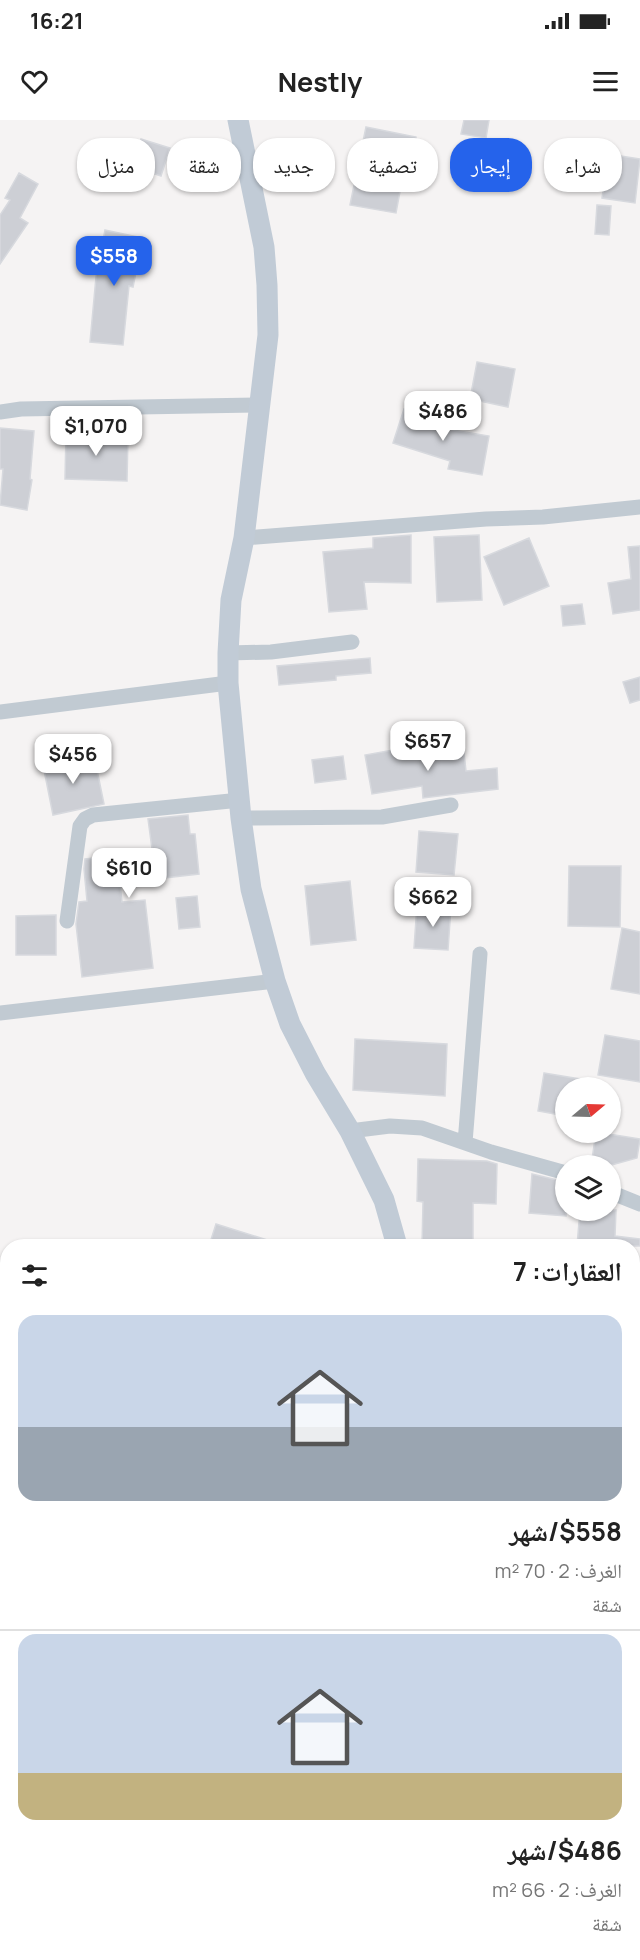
<!DOCTYPE html>
<html lang="ar">
<meta charset="utf-8">
<style>
body{margin:0;font-family:Manrope,"Noto Naskh Arabic",sans-serif;background:#f2f2f2;color:#222;direction:rtl;height:100vh;display:flex;flex-direction:column;font-size:22px;white-space:nowrap}
*{box-sizing:border-box;margin:0}
p{font-size:20px;color:#767676}
.icon{flex:none;width:33px;height:33px;fill:none;stroke:currentColor;stroke-width:2;stroke-linecap:round;stroke-linejoin:round}
.map{position:relative;flex:1;overflow:hidden;direction:ltr}
.drawer{position:absolute;left:0px;top:1119px;width:640px;height:722px;display:flex;flex-direction:column;background:#fff;border-radius:24px 24px 0 0;box-shadow:0 2px 4px #0004;direction:rtl}
.drawer>*{flex:none}
.hud{position:absolute;left:18px;top:18px;width:604px;height:54px;direction:rtl;display:flex;gap:12px}
.needle{width:39px;rotate:71deg}
.buttons{position:absolute;left:555px;top:957px;display:grid;gap:12px}
.buttons a{display:grid;place-items:center;width:66px;height:66px;border-radius:50%;background:#fff;box-shadow:0 2px 4px #0004;font-size:30px}
.price{position:absolute;translate:-50% -51px;padding:0 14px;border-radius:12px;background:#fff;color:#222;font-size:20px;line-height:39px;filter:drop-shadow(0 2px 3px #0008)}
.price::after{content:'';position:absolute;left:50%;top:36px;width:18px;height:14px;margin-left:-9px;background:inherit;clip-path:polygon(0 0,100% 0,50% 100%)}
.price.selected{background:#2563eb;color:#fff}
ul{padding:0;list-style:none}
li{display:grid;align-content:center;gap:12px;height:318px;padding:0 18px}
li+li{border-top:2px solid #e0e0e0}
li span{display:grid;place-items:center;height:186px;border-radius:18px;color:#555}
li>.icon{margin-inline-start:auto}
span .icon{width:108px;height:108px;fill:#fffc;stroke-width:1}
li b{font-size:26px}
h2{display:flex;justify-content:space-between;align-items:center;height:72px;padding:0 18px;font-size:26px}
.tag{padding:0 21px;border-radius:24px;background:#fff;box-shadow:0 2px 4px #0004;font-size:21px;line-height:54px}
.tag.selected{background:#2563eb;color:#fff}
.status{display:flex;justify-content:space-between;align-items:center;height:42px;padding:0 30px;background:#fff;direction:ltr}
.status svg{height:16px;fill:currentColor}
header{display:flex;justify-content:space-between;align-items:center;height:78px;padding:0 18px;background:#fff;font-size:27px;font-weight:700}
.map>svg:first-child{display:block}
</style>
<div class="status"><b>16:21</b><svg viewBox="0 0 49 12"><path d="M0 12V9h3v3zM5 12V6h3v6zM10 12V3h3v9zM15 12V0h3v12zM26 1h20v11H26zM47 4h2v5h-2z"/></svg></div>
<header><svg class="icon" aria-label="menu" viewBox="0 0 24 24"><path d="M4 6h16M4 12h16M4 18h16"/></svg>Nestly<svg class="icon" aria-label="heart" viewBox="0 0 24 24"><path d="M12 20l-8-8c-3-5 5-10 8-4 3-6 11-1 8 4z"/></svg></header>
<div class="map">
<svg width="640" height="1840" viewBox="0 0 640 1840">
<rect width="100%" height="100%" fill="#f5f3f3"/>
<path fill="#cdcfd5" stroke="#d7d9de" stroke-width="1.5" d="M464,0h25l-3,18 -25,-4z
M366,7l50,10 -7,34 -5,-1 -8,43 -46,-8z
M141,19l29,9 -9,28 -29,-10z
M608,34l32,5 -5,44 -33,-5z
M19,53l19,11 -18,34 8,5 -28,41v-49l10,-15 -5,-2z
M597,85l14,1 -2,29 -14,-1z
M105,110l38,8 -10,49 -4,-1 -6,59 -33,-3 6,-65z
M477,242l38,7 -7,38 -38,-8z
M404,289l45,15 -2,5 42,7 -7,39 -34,-6 2,-8 -57,-18z
M0,308l34,3 -4,48 2,1 -5,30 -27,-5 3,-36h-3z
M66,313l62,3 -1,45 -62,-2z
M411,415v48l-47,-1 3,27 -38,3 -6,-60 50,-4v-10z
M479,415l3,65 -45,2 -3,-65z
M529,418l20,48 -45,19 -20,-48z
M640,426v64l-27,4 -5,-31 23,-4 -3,-32z
M582,484l3,20 -22,2 -2,-20z
M370,538l1,15 -35,3v4l-57,5 -2,-19z
M640,557v23l-10,3 -7,-21z
M463,624l3,27 31,-3 1,21 -75,9 -1,-12 -50,8 -7,-39 34,-6z
M94,635l10,49 -51,11 -10,-50z
M343,636l3,23 -31,4 -3,-23z
M188,695l2,19h5l4,40 -79,9 2,19 23,-2 8,68 -71,9 -6,-53 3,-22 8,-1 -3,-32 1,-10 39,-4 28,-6 -4,-30z
M419,711l39,3 -4,41 -38,-3z
M569,746h52l-1,61 -52,-1z
M350,761l6,59 -45,5 -6,-59z
M197,776l3,31 -21,2 -3,-31z
M417,785l34,2 -3,43 -34,-2z
M56,795v40h-40v-39z
M622,808l18,4v62l-29,-5z
M605,915l35,6v41l-42,-7z
M355,919l92,5 -2,52 -92,-6z
M544,953l48,8v7h-26v28l-28,-5z
M596,1012l44,7 -3,19 -29,8h-17z
M418,1039l69,2 10,3 -1,40 -23,-1v43h-51l1,-44 -6,-1z
M532,1054l34,8v34l-37,-3z
M580,1090h36l-1,26 25,3v7h-63z
M216,1104l64,20v2h-71z"/>
<g fill="none" stroke-linecap="round" stroke-linejoin="round">
<path stroke="#c1cad2" stroke-width="15" d="M0,292l21,-3 239,-4
M244,418l242,-19 57,-2 97,-10
M228,533l43,-1 81,-10
M0,592l228,-29
M241,698l141,-1 69,-12
M67,801l13,-95 5,-7 8,-4 147,-15
M0,893l275,-32
M350,1011l40,-5 32,2 69,24 75,21
M465,1023l15,-189
M610,1072l30,12
M50,1833l17,7
M459,1840l2,-7
M591,1840v-7"/>
<path stroke="#c1cbd6" stroke-width="21" d="M238,0l26,127 3,38 1,50 -24,203 -13,62 -3,53v30l13,135 10,71 24,92 15,43 25,49 35,58 34,69 13,46
M534,1833l4,7"/>
</g>
</svg>
<div class="buttons">
<a><svg class="needle" viewBox="-14 -14 28 28"><path d="M0-13l5 13h-10z" fill="#e53935"/><path d="M0 13l5-13h-10z" fill="#767676"/></svg></a>
<a><svg class="icon" aria-label="layers" viewBox="0 0 24 24"><path d="M12 4l9 5-9 5-9-5zM3 14l9 5 9-5"/></svg></a>
</div>
<b class="price selected" style="left:114px;top:167px">$558</b>
<b class="price" style="left:443px;top:322px">$486</b>
<b class="price" style="left:96px;top:337px">$1,070</b>
<b class="price" style="left:428px;top:652px">$657</b>
<b class="price" style="left:73px;top:665px">$456</b>
<b class="price" style="left:129px;top:779px">$610</b>
<b class="price" style="left:433px;top:808px">$662</b>
<div class="hud">
<a class="tag">شراء</a>
<a class="tag selected">إيجار</a>
<a class="tag">تصفية</a>
<a class="tag">جديد</a>
<a class="tag">شقة</a>
<a class="tag">منزل</a>
</div>
<section class="drawer">
<h2>العقارات: 7<svg class="icon" aria-label="filters" viewBox="0 0 24 24"><path d="M4 7h16M4 17h16"/><circle cx="9" cy="7" r="2"/><circle cx="15" cy="17" r="2"/></svg></h2>
<ul>
<li><span style="background:linear-gradient(#c9d6e8 60%,#9aa5b1 0)"><svg class="icon" aria-label="home" viewBox="0 0 24 24"><path d="M3 11l9-7 9 7M6 9v11h12V9"/></svg></span><div><b>$558/شهر</b><p>الغرف: 2 · 70 m²</p><p>شقة</p></div></li>
<li><span style="background:linear-gradient(#c9d6e8 75%,#c2b280 0)"><svg class="icon" aria-label="home" viewBox="0 0 24 24"><path d="M3 11l9-7 9 7M6 9v11h12V9"/></svg></span><div><b>$486/شهر</b><p>الغرف: 2 · 66 m²</p><p>شقة</p></div></li>
</ul>
</section>
</div>
